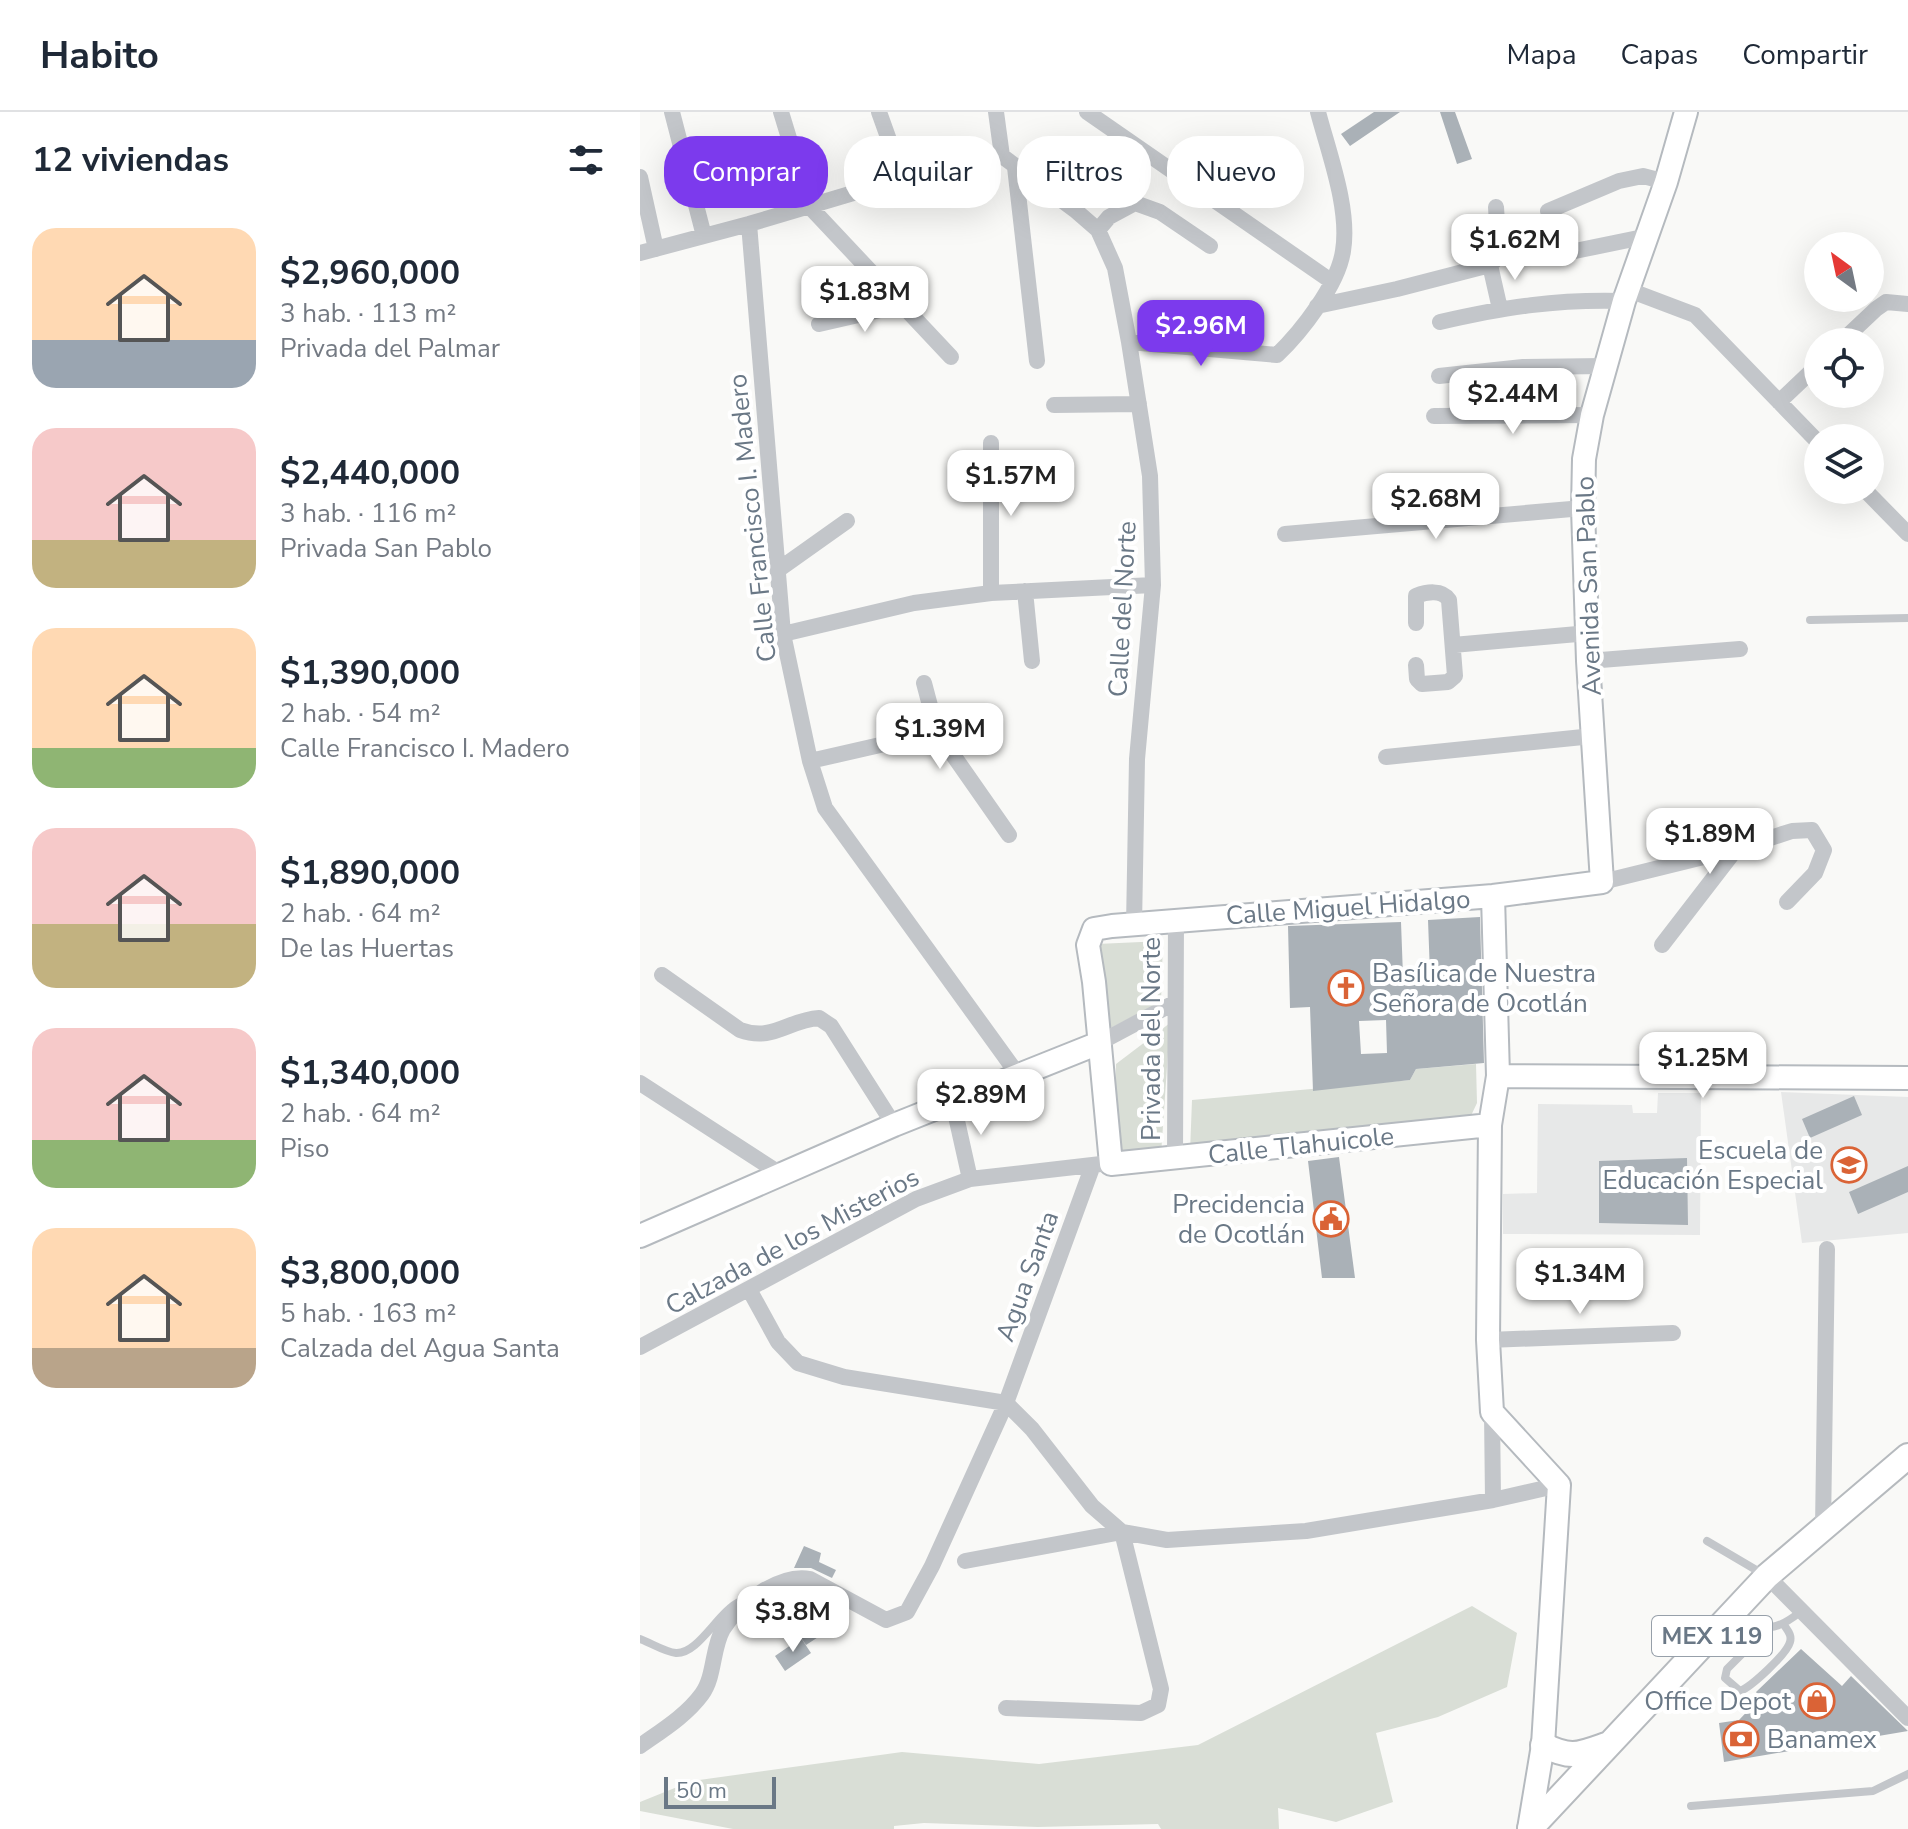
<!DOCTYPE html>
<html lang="es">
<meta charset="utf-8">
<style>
body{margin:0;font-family:"Nunito Sans",sans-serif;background:#f2f2f3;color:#1f2937;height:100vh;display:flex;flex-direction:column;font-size:30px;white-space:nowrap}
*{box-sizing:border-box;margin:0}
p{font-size:26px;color:#747a83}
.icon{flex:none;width:44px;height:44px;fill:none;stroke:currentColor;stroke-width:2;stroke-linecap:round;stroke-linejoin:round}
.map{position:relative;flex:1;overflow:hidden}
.side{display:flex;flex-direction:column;background:#fff;width:640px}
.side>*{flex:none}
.top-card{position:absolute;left:24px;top:24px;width:760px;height:72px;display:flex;gap:16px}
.needle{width:52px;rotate:327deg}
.controls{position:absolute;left:1164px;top:120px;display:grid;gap:16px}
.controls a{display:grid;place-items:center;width:80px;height:80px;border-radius:50%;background:#fff;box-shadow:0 8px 32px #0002;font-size:40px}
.scale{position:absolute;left:24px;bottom:20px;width:112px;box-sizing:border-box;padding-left:8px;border:4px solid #6a7886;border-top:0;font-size:22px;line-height:28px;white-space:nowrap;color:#6a7886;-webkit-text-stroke:6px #fff;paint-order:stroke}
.price{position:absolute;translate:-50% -68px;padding:0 18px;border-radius:16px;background:#fff;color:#222;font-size:26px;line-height:52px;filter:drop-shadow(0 2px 4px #0008)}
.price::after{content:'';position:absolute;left:50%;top:48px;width:24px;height:18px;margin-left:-12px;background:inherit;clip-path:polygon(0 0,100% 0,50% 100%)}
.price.current{background:#7c3aed;color:#fff}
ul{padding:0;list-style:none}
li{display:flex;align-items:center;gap:24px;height:200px;padding:0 32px}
li span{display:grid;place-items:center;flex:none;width:224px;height:160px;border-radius:24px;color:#555}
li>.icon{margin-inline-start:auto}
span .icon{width:96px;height:96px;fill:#fffc;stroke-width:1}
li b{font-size:34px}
h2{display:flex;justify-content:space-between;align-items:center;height:96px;padding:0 32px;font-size:34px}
.pill{padding:0 28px;border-radius:32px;background:#fff;box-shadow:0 8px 32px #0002;font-size:28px;line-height:72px}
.pill.current{background:#7c3aed;color:#fff}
header{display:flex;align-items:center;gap:48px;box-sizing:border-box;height:112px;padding:0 40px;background:#fff;border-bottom:2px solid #e0e1e3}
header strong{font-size:38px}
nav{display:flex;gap:44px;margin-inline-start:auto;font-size:28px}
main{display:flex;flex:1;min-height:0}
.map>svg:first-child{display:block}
</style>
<header>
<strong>Habito</strong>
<nav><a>Mapa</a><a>Capas</a><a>Compartir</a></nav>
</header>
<main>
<section class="side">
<h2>12 viviendas<svg class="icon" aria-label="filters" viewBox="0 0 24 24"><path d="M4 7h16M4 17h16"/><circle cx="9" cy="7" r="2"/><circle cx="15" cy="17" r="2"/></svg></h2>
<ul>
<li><span style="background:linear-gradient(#ffd9b3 70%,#9aa5b1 0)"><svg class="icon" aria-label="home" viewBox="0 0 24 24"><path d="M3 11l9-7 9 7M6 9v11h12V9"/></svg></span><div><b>$2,960,000</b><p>3 hab. · 113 m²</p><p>Privada del Palmar</p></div></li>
<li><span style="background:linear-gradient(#f6c9c9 70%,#c2b280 0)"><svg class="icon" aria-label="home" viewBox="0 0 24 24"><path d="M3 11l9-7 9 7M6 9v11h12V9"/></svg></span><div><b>$2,440,000</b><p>3 hab. · 116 m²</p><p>Privada San Pablo</p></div></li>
<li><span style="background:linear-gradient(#ffd9b3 75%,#8fb573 0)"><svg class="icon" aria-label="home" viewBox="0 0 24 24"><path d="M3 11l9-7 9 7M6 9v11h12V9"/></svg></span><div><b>$1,390,000</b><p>2 hab. · 54 m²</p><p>Calle Francisco I. Madero</p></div></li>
<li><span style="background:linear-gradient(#f6c9c9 60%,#c2b280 0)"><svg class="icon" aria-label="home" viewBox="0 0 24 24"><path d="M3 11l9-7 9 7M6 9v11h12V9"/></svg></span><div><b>$1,890,000</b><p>2 hab. · 64 m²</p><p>De las Huertas</p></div></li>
<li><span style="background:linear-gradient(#f6c9c9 70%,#8fb573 0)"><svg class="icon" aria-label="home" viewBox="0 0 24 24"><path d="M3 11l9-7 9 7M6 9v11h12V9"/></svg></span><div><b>$1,340,000</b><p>2 hab. · 64 m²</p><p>Piso</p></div></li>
<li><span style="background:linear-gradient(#ffd9b3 75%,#b9a48a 0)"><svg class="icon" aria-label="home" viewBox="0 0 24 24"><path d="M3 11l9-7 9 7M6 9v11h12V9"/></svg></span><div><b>$3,800,000</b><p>5 hab. · 163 m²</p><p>Calzada del Agua Santa</p></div></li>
</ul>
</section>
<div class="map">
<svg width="1268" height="1717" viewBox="0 0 1268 1717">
<rect width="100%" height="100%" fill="#f9f9f7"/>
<path fill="#e7e8e8" d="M1141,980l127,5v136l-106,10z
M1018,981h43l-1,142 -197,-1v-40l34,-1 1,-89 94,1 1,8h24z"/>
<path fill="#d9ded6" d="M523,829l-2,61 -58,30 -6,-88z
M530,911l-9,132 -47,7 2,-98z
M836,952l1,39 -9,19 -278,30 2,-52 218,-20 6,-11z
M832,1494l45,27 -10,54 -69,30 -62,16 17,69 -57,20 -58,-14 1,21h-118l-3,-5 -120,3 -114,-4 -30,3v3h-161l-93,-18v-9l52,-21 210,-29 137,12 159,-19z"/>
<path fill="#aab1b7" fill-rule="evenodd" d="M734,0h26l-50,34 -9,-12z
M800,0h15l17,47 -15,5z
M840,805l4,146 -68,6 -6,11 -97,11 -3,-84 -20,1 -2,-82 113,-4 2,54 27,-2 -2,-54zM746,908l1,33 -26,1 -2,-33z
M1214,984l8,19 -52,23 -8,-19z
M699,1045l16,121h-33l-14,-117z
M1047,1046l1,67 -89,-2v-62z
M1268,1054v26l-50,22 -9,-22z
M164,1434l17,7 -2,9 17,8 -4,8 -21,-10h-17z
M155,1482h19l22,13 -16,11 9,12 -23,15 -8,-12 16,-11z
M161,1526l10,15 -26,18 -10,-15z
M1161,1537l41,37 9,-10 57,55 -184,31 -5,-39 20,-3 21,-22 -4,-6z"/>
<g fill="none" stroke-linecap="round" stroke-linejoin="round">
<defs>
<path id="secondary" d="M853,784l5,180 -8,49 -2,215 4,72 67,73 -16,260 -14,84
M858,964l410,2
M850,1013l-379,39 -17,-182 -6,-37 6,-16 18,-3 381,-30 109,-14 -14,-221 -5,-153 1,-49 8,-44 32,-114 42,-119 20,-70
M0,1124l254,-111 205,-82"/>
<path id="primary" d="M903,1633c28,14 35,10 63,0
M890,1717l237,-253 141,-120"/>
</defs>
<use href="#secondary" stroke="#b5babf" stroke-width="26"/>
<use href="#primary" stroke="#b6babe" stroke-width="28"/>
<path stroke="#c3c6ca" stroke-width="8" d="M1170,508l98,-2
M1067,1429l56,33
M1091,1506c31,10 41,17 69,-6
M1129,1515l-42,42 -2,9 15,13c11,-4 47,-37 50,-49 2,-7 -2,-11 -6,-17
M0,1527c11,4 25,13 36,14 23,1 42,-42 65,-52
M1051,1694l182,-15 35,-17"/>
<path stroke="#c3c6ca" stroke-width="16" d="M32,0l32,124
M141,0l29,95 141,150
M239,0l24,67
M356,0l6,44
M447,0l244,169
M362,44l73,54 23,20 17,38 14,74 21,134 3,109 -16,174 -3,167
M375,55l22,194
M0,65l16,72
M908,99l71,-30 24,-5 23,6
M109,112l34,410 27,127 15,47 194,268
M458,118l11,-13 26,-14 25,9 50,34
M930,140l78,-16
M0,141l109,-29 222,-66 31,-2
M850,153l10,44
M989,178l66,25 123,127
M677,194l80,-17 93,-24 9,-9 -3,-49
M800,210c66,-15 116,-23 184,-21
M179,212l83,-19
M489,230l148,13c24,-23 61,-70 66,-104 7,-42 -14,-97 -25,-139
M1201,230l35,-33 10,-7 22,2
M799,264l84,-9 82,-1
M1139,290l39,-37
M414,293l85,-1
M794,304l158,-1
M1225,378l43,44
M645,422l298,-26
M138,458l69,-49
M385,479l7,70
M351,481v-150
M776,511v-27c10,-4 26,-7 33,4l6,76 -7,6 -26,2 -5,-5 -1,-14
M143,522l131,-31 77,-10 162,-8
M813,533l136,-12
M948,549l152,-12
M284,571l13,49 72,103
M746,645l207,-21
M170,649l127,-29
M962,770l134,-33 56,-18 20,-1 12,20 -9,23 -28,29
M1022,833l74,-96
M22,863l78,55c33,12 48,-10 79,-12l12,8 63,99
M459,931l75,-40
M0,971l142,92
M313,991l17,76
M535,1046l1,-238
M110,1179l28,51 20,21 46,14 162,26 26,26 60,77 30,26 45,8 139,-9 187,-31 66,-15
M848,1228l185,-7
M0,1235l276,-148 54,-20 131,-15
M852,1300l1,88
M1183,1416l4,-279
M325,1449l157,-29 39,157 -3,16 -17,8 -135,-5
M1127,1464l141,142
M0,1634c21,-15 46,-30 62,-52 13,-18 10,-46 21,-65 16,-26 58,-56 87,-50l76,41 21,-8 25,-46 74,-163 87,-238"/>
<use href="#secondary" stroke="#fff" stroke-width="22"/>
<use href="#primary" stroke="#fff" stroke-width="24"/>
</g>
<defs>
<symbol id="church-ring" viewBox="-11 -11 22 22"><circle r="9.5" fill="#fff" stroke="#da6336" stroke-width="1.5"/><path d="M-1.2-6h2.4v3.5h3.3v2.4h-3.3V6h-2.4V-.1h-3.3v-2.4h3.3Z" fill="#da6336"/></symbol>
<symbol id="school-ring" viewBox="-11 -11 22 22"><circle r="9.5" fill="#fff" stroke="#da6336" stroke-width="1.5"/><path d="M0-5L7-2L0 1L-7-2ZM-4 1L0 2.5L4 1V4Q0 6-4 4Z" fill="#da6336"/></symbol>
<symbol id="civic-ring" viewBox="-11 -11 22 22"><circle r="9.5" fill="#fff" stroke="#da6336" stroke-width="1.5"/><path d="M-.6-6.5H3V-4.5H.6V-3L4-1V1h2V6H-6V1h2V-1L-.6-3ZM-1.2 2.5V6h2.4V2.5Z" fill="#da6336"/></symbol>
<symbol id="shop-ring" viewBox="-11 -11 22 22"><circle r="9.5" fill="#fff" stroke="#da6336" stroke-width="1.5"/><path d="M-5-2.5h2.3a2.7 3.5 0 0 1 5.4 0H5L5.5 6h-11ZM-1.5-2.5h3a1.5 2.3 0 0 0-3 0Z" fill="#da6336"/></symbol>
<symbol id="bank-ring" viewBox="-11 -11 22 22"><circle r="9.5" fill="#fff" stroke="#da6336" stroke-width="1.5"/><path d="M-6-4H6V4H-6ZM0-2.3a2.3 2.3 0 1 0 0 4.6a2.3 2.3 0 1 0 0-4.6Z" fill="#da6336"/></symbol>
</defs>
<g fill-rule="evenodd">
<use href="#church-ring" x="686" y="856" width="40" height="40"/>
<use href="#school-ring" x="1189" y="1033" width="40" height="40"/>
<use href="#civic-ring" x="671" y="1087" width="40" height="40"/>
<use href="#shop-ring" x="1157" y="1569" width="40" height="40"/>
<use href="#bank-ring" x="1081" y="1607" width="40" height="40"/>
</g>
<g text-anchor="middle" stroke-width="8" stroke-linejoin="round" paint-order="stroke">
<rect fill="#fff" stroke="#97a0aa" stroke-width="2" x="1012" y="1504" width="120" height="40" rx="6"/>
<g font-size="24" font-weight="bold" fill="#6a7886">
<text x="1072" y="1532">MEX 119</text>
</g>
<g font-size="26" fill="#6a7886" stroke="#fff">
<text transform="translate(112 406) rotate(-96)" y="9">Calle Francisco I. Madero</text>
<text transform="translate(948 474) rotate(-92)" y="9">Avenida San Pablo</text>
<text transform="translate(482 497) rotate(-87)" y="9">Calle del Norte</text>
<text transform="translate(708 795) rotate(-4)" y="9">Calle Miguel Hidalgo</text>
<text transform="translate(511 927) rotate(-90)" y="9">Privada del Norte</text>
<text transform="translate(661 1033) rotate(-6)" y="9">Calle Tlahuicole</text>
<text transform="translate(152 1129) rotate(-28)" y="9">Calzada de los Misterios</text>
<text transform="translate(387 1164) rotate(-70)" y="9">Agua Santa</text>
</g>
<g font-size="26" fill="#6a7886" stroke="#fff" text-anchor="end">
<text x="732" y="870" text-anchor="start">Basílica de Nuestra<tspan x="732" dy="30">Señora de Ocotlán</tspan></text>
<text x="1183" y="1047">Escuela de<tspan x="1183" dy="30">Educación Especial</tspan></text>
<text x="665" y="1101">Precidencia<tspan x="665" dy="30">de Ocotlán</tspan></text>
<text x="1151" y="1598">Office Depot</text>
<text x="1127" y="1636" text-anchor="start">Banamex</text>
</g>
</g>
</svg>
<div class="controls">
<a><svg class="needle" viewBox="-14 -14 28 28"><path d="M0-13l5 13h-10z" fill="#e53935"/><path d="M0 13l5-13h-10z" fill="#747a83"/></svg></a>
<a><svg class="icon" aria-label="locate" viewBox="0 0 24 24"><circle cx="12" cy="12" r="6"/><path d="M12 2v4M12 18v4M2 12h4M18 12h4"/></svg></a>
<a><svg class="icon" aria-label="layers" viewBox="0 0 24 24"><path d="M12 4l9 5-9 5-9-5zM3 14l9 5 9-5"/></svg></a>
</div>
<div class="scale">50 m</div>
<b class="price" style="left:875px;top:170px">$1.62M</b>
<b class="price" style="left:225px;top:222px">$1.83M</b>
<b class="price current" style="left:561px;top:256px">$2.96M</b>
<b class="price" style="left:873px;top:324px">$2.44M</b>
<b class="price" style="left:371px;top:406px">$1.57M</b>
<b class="price" style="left:796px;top:429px">$2.68M</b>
<b class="price" style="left:300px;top:659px">$1.39M</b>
<b class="price" style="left:1070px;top:764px">$1.89M</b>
<b class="price" style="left:1063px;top:988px">$1.25M</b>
<b class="price" style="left:341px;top:1025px">$2.89M</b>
<b class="price" style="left:940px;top:1204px">$1.34M</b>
<b class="price" style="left:153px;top:1542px">$3.8M</b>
<div class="top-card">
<a class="pill current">Comprar</a>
<a class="pill">Alquilar</a>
<a class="pill">Filtros</a>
<a class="pill">Nuevo</a>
</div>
</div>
</main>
